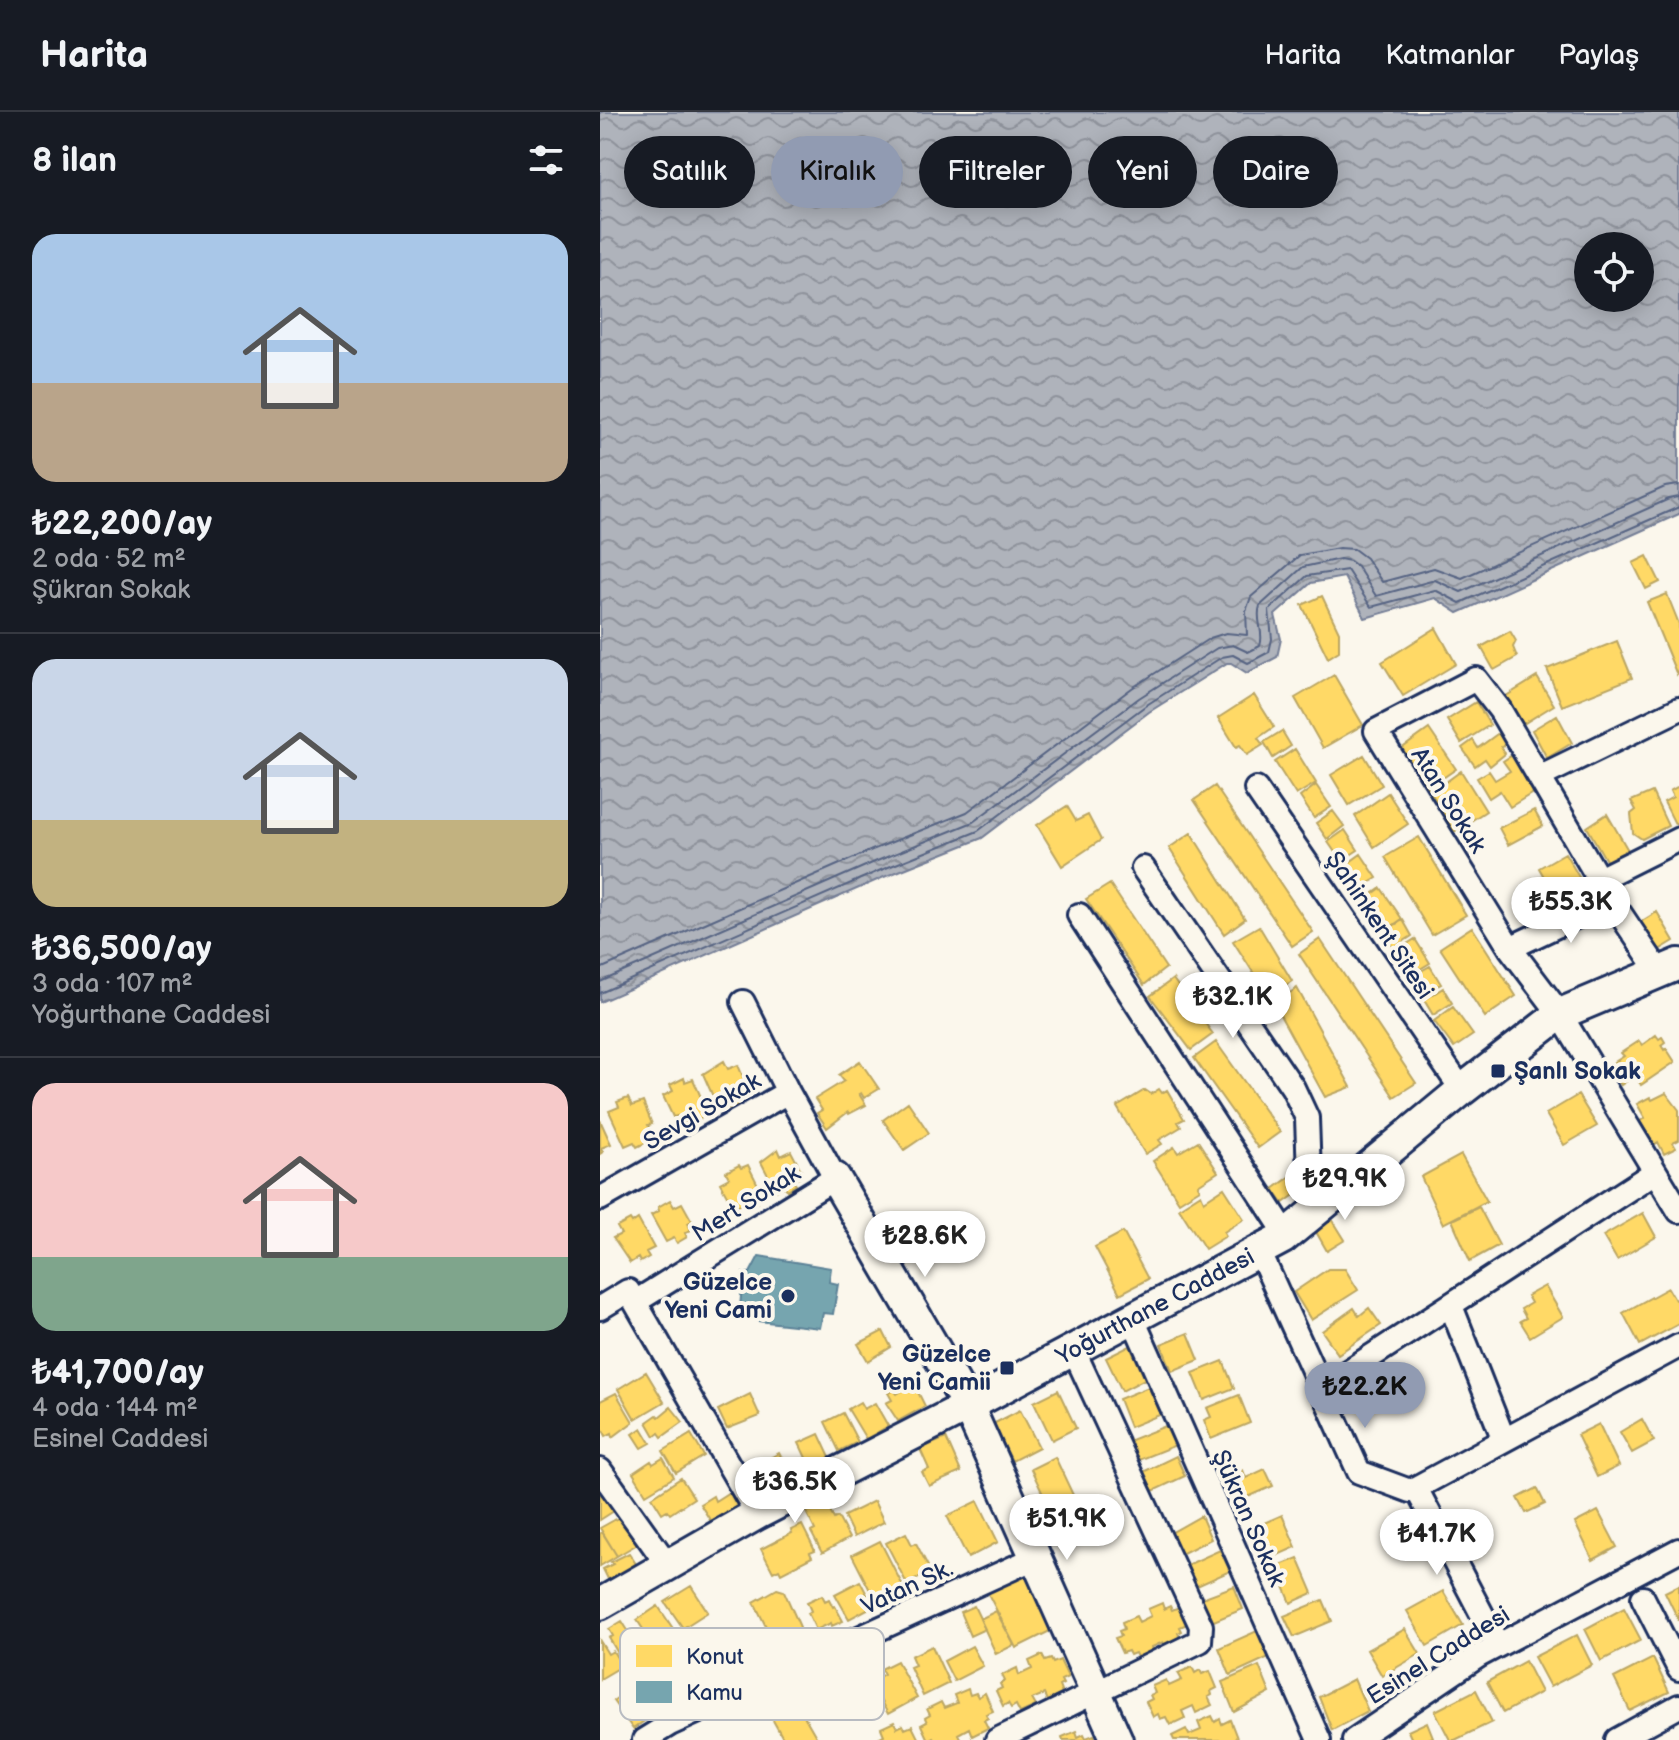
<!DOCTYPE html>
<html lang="tr">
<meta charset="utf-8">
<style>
body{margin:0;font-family:"Balsamiq Sans",sans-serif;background:#20242c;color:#f1f3f6;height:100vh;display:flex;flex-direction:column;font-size:30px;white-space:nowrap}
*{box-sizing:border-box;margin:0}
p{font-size:26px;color:#9ea1a6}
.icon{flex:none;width:44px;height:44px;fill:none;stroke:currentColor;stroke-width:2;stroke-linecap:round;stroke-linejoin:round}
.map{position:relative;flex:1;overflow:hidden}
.drawer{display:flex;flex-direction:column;background:#171b24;width:600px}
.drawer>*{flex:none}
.guide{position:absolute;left:24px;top:24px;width:760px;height:72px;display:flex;gap:16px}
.buttons{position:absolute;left:974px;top:120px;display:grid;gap:16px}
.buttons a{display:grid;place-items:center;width:80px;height:80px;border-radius:50%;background:#171b24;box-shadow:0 4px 20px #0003;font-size:40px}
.price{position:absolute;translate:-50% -68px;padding:0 18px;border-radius:28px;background:#fff;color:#222;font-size:26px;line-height:52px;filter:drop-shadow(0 2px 4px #0008)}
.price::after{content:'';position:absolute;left:50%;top:48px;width:24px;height:18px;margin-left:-12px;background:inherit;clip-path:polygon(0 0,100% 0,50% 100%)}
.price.on{background:#919bb2;color:#111}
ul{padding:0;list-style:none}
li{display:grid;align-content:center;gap:16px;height:424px;padding:0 32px}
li+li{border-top:2px solid #363941}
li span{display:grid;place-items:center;height:248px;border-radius:24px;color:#555}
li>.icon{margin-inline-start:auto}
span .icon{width:144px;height:144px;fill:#fffc;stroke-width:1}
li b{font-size:34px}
h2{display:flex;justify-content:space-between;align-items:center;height:96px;padding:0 32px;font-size:34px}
.tag{padding:0 28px;border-radius:36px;background:#171b24;box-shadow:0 4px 20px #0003;font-size:28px;line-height:72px}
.tag.on{background:#919bb2;color:#111}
header{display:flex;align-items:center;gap:48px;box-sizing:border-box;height:112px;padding:0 40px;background:#171b24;border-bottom:2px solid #363941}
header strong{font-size:38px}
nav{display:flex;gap:44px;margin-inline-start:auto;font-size:28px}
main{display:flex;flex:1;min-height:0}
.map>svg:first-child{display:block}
</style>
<header>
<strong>Harita</strong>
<nav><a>Harita</a><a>Katmanlar</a><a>Paylaş</a></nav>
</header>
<main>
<section class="drawer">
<h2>8 ilan<svg class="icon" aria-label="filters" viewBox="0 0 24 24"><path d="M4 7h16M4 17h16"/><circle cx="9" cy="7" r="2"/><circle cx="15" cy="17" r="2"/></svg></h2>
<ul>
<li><span style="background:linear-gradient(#a9c7e8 60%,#b9a48a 0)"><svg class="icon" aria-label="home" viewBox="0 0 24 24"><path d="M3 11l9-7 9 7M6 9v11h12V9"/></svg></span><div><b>₺22,200/ay</b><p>2 oda · 52 m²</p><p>Şükran Sokak</p></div></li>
<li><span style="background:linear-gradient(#c9d6e8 65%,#c2b280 0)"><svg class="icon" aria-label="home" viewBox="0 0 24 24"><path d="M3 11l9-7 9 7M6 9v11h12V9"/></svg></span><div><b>₺36,500/ay</b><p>3 oda · 107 m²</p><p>Yoğurthane Caddesi</p></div></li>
<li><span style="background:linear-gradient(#f6c9c9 70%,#7fa58c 0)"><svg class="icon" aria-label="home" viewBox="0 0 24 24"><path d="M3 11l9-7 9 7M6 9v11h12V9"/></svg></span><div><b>₺41,700/ay</b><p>4 oda · 144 m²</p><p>Esinel Caddesi</p></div></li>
</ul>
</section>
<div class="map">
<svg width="1079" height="1628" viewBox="0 0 1079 1628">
<defs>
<pattern id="water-waves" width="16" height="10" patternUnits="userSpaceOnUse" patternTransform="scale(2)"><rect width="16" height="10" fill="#afb3bb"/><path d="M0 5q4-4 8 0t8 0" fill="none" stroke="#8e929b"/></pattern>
</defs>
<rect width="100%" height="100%" fill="#fbf7ec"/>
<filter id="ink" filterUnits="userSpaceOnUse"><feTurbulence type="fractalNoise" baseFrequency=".0125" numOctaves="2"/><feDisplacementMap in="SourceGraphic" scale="16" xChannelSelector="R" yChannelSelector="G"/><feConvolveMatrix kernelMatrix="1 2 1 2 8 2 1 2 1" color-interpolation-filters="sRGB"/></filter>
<g filter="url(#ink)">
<path fill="url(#water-waves)" stroke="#747e96" stroke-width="2" fill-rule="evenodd" d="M0,0h1079v402l-221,99 -23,-15 -70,20 -21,-41 -33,6 -36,32 6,24 -4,18 -30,16 -16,-10h-4l-78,49 -167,126 -98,39 -284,125zM988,134h52v52h-52z"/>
<path fill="#ffd966" stroke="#bba664" stroke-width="2" d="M1047,444l13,26 -14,7 -13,-26z
M1067,482l12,30v50l-2,1 -30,-73z
M722,484l17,36v19l-11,7 -26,-53z
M836,516l20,36 -53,32 -21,-34z
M910,519l6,10 -3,6 4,10 -23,13 -13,-23z
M1017,529l15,37 -70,28 -15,-37z
M734,563l29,50 -40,23 -28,-50z
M937,565l17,28 -31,19 -17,-28z
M654,583l20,32 -16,11 5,7 -16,10 -7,-10 -4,2 -18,-29z
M876,590l14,23 -29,18 -14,-23z
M957,603l15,28 -25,15 -15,-28z
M829,617l27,40 -28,19 -27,-39z
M682,619l9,15 -18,12 -9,-16z
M900,620l7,11 -6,4 4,7 -15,12 -5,-7 -10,7 -13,-18 11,-8 5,8z
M695,637l21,34 -20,12 -21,-33z
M914,642l22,37 -26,16 -10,-16 -11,7 -12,-20 12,-7 6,9 15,-9 -7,-10z
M764,643l18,30 -33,20 -18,-30z
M861,659l25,40 -32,21 -23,-39z
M716,673l15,22 -17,11 -14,-21z
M615,674l98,146 -21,14 -98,-146z
M1079,674v36l-4,2 -11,-22 9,-5 -3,-6z
M1052,680l16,34 -26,13 -9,-6 -2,-19 5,-4 -5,-9z
M788,681l20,31 -34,23 -19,-31z
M467,694l9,15 12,-6 13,25 -39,26 -25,-41z
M934,698l9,16 -35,19 -9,-17z
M733,699l11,15 -17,13 -11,-16z
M1007,702l22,38 -21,12 -21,-37z
M745,718l13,20 -17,11 -13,-19z
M591,721l54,86 -21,15 -55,-86z
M819,725l47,78 -34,20 -47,-78z
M965,741l18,31 -23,14 4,7 -12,8 -11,-19 10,-5 -12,-21z
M761,742l16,24 -19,12 -15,-23z
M510,772l56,84 -22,17 -58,-86z
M781,776l21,31 -21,15 -21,-31z
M1057,800l17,29 -20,12 -17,-29z
M803,808l9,16 -19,12 -10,-16z
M659,814l33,55 -23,16 -36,-56z
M872,815l44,69 -31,21 -45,-69z
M720,827l96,144 -22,14 -95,-143z
M815,827l15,24 -20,12 -14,-24z
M830,854l11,18 -17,9 -10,-18z
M573,867l40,55 -22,16 -41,-54z
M697,876l54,99 -26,10 -51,-93z
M843,876l9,15 -19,12 -9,-15z
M853,895l20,28 -19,13 -20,-27z
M1056,923l3,4 3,-2 3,5 -4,3 3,5 2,-2 9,14 -34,23 -6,-10 -14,10 -5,-7 4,-3 -7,-12 11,-7 -3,-3 18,-12 3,4z
M616,930l64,90 -22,16 -64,-90z
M124,949l4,8 10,-4 9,21 -5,2 4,9 -8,3 2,5 -10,5 -2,-5 -9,5 -16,-36z
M260,949l19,28 -15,9 -3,-5 -2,1 7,11 -17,9 -1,-2 -21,16 -10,-15 5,-3 -7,-11 29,-18 -5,-6z
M84,966l1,4 8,-3 15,34 -17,13 -2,-5 -8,4 -4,-9 -4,1 -10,-21 10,-5 -3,-6z
M559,977l3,4 5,-3 17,29 -6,3 3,5 -22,13 3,4 -17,10 -28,-47 28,-17 6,4z
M1066,981l13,17v30l-6,3 3,5 -12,6 -6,-12 -4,3 -14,-24 5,-3 -8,-14 13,-7 2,3z
M978,983l19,31 -33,19 -18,-31z
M28,986l4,8 11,-4 9,22 -4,1 4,9 -7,3 2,5 -10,5 -3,-5 -9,4 -16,-35 10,-4 -2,-5z
M308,990l21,31 -25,17 -21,-30z
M0,1008l11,24 -10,4 2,4 -3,2z
M598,1029l20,31 -20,13 2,4 -21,13 -26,-41 21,-14 4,6z
M178,1037l3,7 10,-5 10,19 -4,2 3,5 -7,4 3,4 -9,5 -2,-4 -9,5 -15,-29z
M861,1043l26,46 -44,23 -22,-47z
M139,1053l2,3 7,-3 14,28 -8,5 3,5 -9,4 -3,-5 -8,4 -3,-7 -4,2 -10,-18 9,-5 -3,-6z
M690,1065l10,14 -17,12 -10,-14z
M624,1076l20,31 -20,13 2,4 -21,13 -26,-41 22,-14 3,7z
M70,1088l4,7 8,-4 10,18 -4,2 3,7 -6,3 2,4 -10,6 -3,-5 -8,4 -15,-27 8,-4 -1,-4z
M879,1095l20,38 -29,16 -18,-41z
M1043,1101l13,24 -39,23 -14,-24z
M38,1107l16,29 -8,4 3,5 -9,5 -2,-4 -8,5 -17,-25 8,-4 -4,-7 13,-7 2,3z
M732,1107l13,21 -18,11 -12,-21z
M523,1120l25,47 -28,15 -25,-47z
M728,1157h17l13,21 -47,30 -17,-28z
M945,1174l18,31 -33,20 -10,-16 6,-3 -5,-9 10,-6 -4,-7z
M1068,1176l7,12 4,-2v26l-39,21 -17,-32z
M754,1196l5,8 10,-8 12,17 -43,29 -16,-23z
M283,1219l8,16 -23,14 -10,-17z
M588,1221l11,27 -27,11 -11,-27z
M530,1234l15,33 -23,12 -16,-33z
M623,1249l11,27 -30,12 -11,-27z
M46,1260l18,30 -29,17 -17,-30z
M310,1269l3,6 5,-3 3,6 -3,2 7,14 -27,15 -12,-18 6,-3 -4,-7 6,-3 3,4 8,-5 -2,-4z
M551,1274l11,28 -32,13 -11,-28z
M458,1278l18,38 -24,12 -18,-38z
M16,1281l17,29 -20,15 -1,-4 -6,3 -6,-12v-23z
M150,1282l10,22 -33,13 -9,-19z
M639,1283l11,28 -39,16 -7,-19 7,-3 -4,-9z
M260,1290l4,7 11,-6 13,23 -22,13 -18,-30z
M71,1295l12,15 -21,15 -3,-4 -4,3 -8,-14 10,-7 2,2z
M420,1298l19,37 -27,14 -19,-37z
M243,1301l15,29 -19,9 -14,-29z
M1042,1307l12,22 -22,12 -12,-21z
M999,1312l20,42 -22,11 -20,-42z
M568,1313l8,20 -40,16 -8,-20z
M42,1316l9,15 -9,5 -9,-14z
M91,1322l13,22 -28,17 -13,-22z
M219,1322l14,30 -20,9 -14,-30z
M346,1326l15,34 -32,14 -7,-14 7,-3 -9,-20z
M179,1341l17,31 -23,13 -17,-31z
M576,1344l9,20 -32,15 -10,-19z
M455,1345l18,38 -24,12 -18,-38z
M63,1346l11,19 -28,17 -13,-21 18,-12 2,3z
M665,1357l8,17 -34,15 -11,-24 15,-7 3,8z
M81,1366l13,20 -24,16 -3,-4 -5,3 -10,-16z
M937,1376l8,16 -19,9 -8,-15z
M134,1377l11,24 -28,18 -17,-27 13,-8 2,5z
M5,1379l12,18 -17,11v-26z
M274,1389l10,21 -30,15 -10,-21z
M378,1389l20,41 -30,16 -21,-42z
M225,1390l9,17 4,-2 11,21 -27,15 -11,-21 4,-2 -9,-18z
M998,1399l19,36 -24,13 -18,-37z
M25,1402l16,28 -24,14 -17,-28z
M682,1403l14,32 -27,12 -14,-32z
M601,1404l10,23 -32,16 -10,-21z
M202,1413l13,26 -5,2 2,4 -31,16 -2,-4 -6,3 -12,-23 31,-16 -1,-3z
M2,1420l15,24 -17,10v-33z
M306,1421l6,12 4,-2 15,29 -24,12 -21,-41z
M280,1429l25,49 -28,14 -25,-49z
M620,1438l10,21 -35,16 -10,-21z
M29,1441l9,14 -26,20 -9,-18 10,-5 -2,-2z
M698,1446l15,35 -22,10 -8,-19 -5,3 -4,-2 -4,-16z
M421,1455l31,63 -36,18 -32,-62z
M260,1469l13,25 -24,13 -14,-25z
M1079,1473v36l-14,-29z
M91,1474l17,26 -25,16 -18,-26z
M634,1474l9,23 -34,14 -10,-24z
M177,1477l7,2 16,36 -2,4 -20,9 -7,-3 -17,-35z
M843,1479l20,34 -36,21 -20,-35z
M222,1483l3,6 4,-2 4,8 2,-1 8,15 -11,5 -1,-3 -15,7 -8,-17 3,-2 -4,-9z
M723,1488l9,21 -38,16 -10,-21z
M562,1491l2,6 6,-3 2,4 7,-3 8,17 -7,3 2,4 -4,2 4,9 -16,7 -3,-7 -11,5 3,7 -16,7 -4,-8 -5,2 -2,-4 -6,2 -7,-15 6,-2 -2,-5 5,-2 -2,-7 14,-6 3,6 12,-6 -3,-7z
M58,1494l18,27 -21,14 -18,-27z
M374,1494l11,23 -15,7 -10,-24z
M1024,1496l17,32 -40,21 -16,-32z
M396,1499l18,34 -18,9 -16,-35z
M22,1509l10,16 7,-4 9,14 -21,13 -2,-2 -3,2 -13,-22 4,-2 -4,-7z
M805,1517l15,25 -38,22 -15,-26z
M657,1519l12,26 -39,18 -11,-27z
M977,1523l15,30 -42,22 -16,-30z
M0,1529l8,13 5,-3 9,15 -22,13z
M332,1534l17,37 -26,13 -13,-29 5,-2 -4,-9z
M372,1534l11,20 -29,15 -10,-20z
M442,1543l3,6 6,-2 2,4 7,-3 8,17 -7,3 2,4 -4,2 3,8 -15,7 -3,-7 -12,5 4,7 -16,7 -4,-8 -5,3 -3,-5 -5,3 -7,-15 6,-3 -2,-4 5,-3 -3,-6 15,-7 2,7 13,-6 -3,-8z
M1053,1546l16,34 -39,19 -16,-33z
M297,1549l20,37 -29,16 -18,-32 14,-8 -3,-5z
M925,1549l16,31 -38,21 -16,-31z
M659,1554l11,27 -36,19 -12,-30z
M592,1555l3,6 5,-3 2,4 8,-3 7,17 -6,3 1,4 -4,2 4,8 -16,8 -3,-7 -11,5 3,7 -15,7 -4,-8 -6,2 -2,-5 -5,3 -7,-15 6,-3 -2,-4 5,-2 -3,-7 14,-6 3,6 13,-6 -4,-7z
M754,1567l14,32 -36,19 -13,-33z
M42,1568l20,28 -29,21 -20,-28z
M368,1577l2,6 6,-2 2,4 7,-4 8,18 -7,3 2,4 -4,2 4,8 -16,8 -3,-8 -11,6 3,6h-26l-2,-3 -5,3 -7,-15 6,-3 -2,-4 5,-3 -3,-6 14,-7 3,6 13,-5 -3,-8z
M876,1578l16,32 -37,18h-5l-15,-29z
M195,1588l23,40h-34l-14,-25z
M612,1604l3,6 5,-3 2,5 8,-4 7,18 -5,2h-58l-2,-4 14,-7 3,6 12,-5 -3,-8z
M294,1610l3,6 6,-3 2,4 7,-3 7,14h-45l10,-5 -3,-7z
M827,1610l6,15 -7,3h-14l-4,-9z
M476,1619l2,6 6,-3 2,4 8,-3 2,5h-33l-1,-3z"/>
<path fill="#76a5af" stroke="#5b8297" stroke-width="2" d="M159,1144l72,12 -2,14 9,2 -5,30 -10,-1 -3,15 -62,-7 -9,-10 -9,-3 3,-35h7z"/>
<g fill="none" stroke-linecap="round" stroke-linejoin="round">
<path stroke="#566483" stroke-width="2" d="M0,857l272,-119 95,-38 165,-124 78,-50 16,-5 21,2 -1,-24 5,-14 49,-42 39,-7 15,1 12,9 16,24 52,-14 28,10 203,-91 14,-2
M0,870l277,-121 96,-39 166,-124 78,-50 16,-3 15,7 12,-6c5,-13 -5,-26 0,-40l43,-39 37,-8 10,2 7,5 19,30 59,-16 26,12 208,-93 10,-2
M0,881l281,-123 97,-39 167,-125 77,-49 11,-2 15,8 21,-11 3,-13 -3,-29 38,-34 40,-6 24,37 64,-17 25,13 219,-96"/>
<defs>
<path id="minor" d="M941,664l138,-67
M656,677l206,301
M543,756l150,220 14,30 2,57 14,30
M999,767l80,-40
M479,803l208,320 -4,3
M910,836l101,-48
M1060,861l-49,-73 -111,-190 -24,-31 -100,52 134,217 50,66 119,197
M0,1087l188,-107
M659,1139l100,221 51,19 269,-145
M35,1190l122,212
M851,1194l53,134
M0,1196l28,-17 7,11 200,-124 -47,-86 -45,-90
M532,1205l187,423
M721,1277l334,-217
M0,1358l67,94
M816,1376l82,157
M1043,1486l36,71
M44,1628l26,-16 365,-166
M397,1628l203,-99 1,-15 -128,-277
M754,1628l126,-85 199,-105
M1017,1628l62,-34"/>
<g id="major">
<path d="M235,1066l133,228 149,334"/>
<path id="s1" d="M0,1492l157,-90 211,-108 315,-168 179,-148 98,-76 119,-50"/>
</g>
</defs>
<use href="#minor" stroke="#1b2f5e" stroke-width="28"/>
<use href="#major" stroke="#1b2f5e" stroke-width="36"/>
<use href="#minor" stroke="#fbf7ec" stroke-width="22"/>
<use href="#major" stroke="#fbf7ec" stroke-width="30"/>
</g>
</g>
<g fill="#1b2f5e" stroke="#fbf7ec" stroke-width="3">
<rect x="890" y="951" width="16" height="16" rx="4"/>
<circle cx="188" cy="1184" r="8"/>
<rect x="399" y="1248" width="16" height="16" rx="4"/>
</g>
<g text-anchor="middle" stroke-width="8" stroke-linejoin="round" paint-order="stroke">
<g font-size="24" fill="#1b2f5e" stroke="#fbf7ec">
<text transform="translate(849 688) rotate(58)" y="8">Atan Sokak</text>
<text transform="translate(780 813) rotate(56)" y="8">Şahinkent Sitesi</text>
<text transform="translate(102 999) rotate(-30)" y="8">Sevgi Sokak</text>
<text transform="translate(146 1091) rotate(-32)" y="8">Mert Sokak</text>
<text dy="8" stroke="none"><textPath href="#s1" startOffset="630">Yoğurthane Caddesi</textPath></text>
<text transform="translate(649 1406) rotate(66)" y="8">Şükran Sokak</text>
<text transform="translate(307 1475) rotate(-25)" y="8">Vatan Sk.</text>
<text transform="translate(838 1543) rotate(-32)" y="8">Esinel Caddesi</text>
</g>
<g font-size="24" font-weight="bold" fill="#1b2f5e" stroke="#fbf7ec" text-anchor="end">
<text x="914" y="967" text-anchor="start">Şanlı Sokak</text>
<text x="172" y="1178">Güzelce<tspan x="172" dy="28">Yeni Cami</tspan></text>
<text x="391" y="1250">Güzelce<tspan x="391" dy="28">Yeni Camii</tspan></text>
</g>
</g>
<rect x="20" y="1516" width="264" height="92" rx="12" fill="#fbf7ec" stroke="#b8bbc1" stroke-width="2"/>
<rect x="36" y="1533" width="36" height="22" fill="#ffd966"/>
<rect x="36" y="1569" width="36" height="22" fill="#76a5af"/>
<g font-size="22" fill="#1b2f5e">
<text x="86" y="1552">Konut</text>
<text x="86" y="1588">Kamu</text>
</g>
</svg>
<div class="buttons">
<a><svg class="icon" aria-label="locate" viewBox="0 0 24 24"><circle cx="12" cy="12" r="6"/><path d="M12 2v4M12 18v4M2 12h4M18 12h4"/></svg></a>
</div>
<b class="price" style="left:971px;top:833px">₺55.3K</b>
<b class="price" style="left:633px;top:928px">₺32.1K</b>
<b class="price" style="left:745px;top:1110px">₺29.9K</b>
<b class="price" style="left:325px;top:1167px">₺28.6K</b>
<b class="price on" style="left:765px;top:1318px">₺22.2K</b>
<b class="price" style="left:195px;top:1413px">₺36.5K</b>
<b class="price" style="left:467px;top:1450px">₺51.9K</b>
<b class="price" style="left:837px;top:1465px">₺41.7K</b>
<div class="guide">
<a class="tag">Satılık</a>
<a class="tag on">Kiralık</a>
<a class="tag">Filtreler</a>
<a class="tag">Yeni</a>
<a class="tag">Daire</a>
</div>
</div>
</main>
